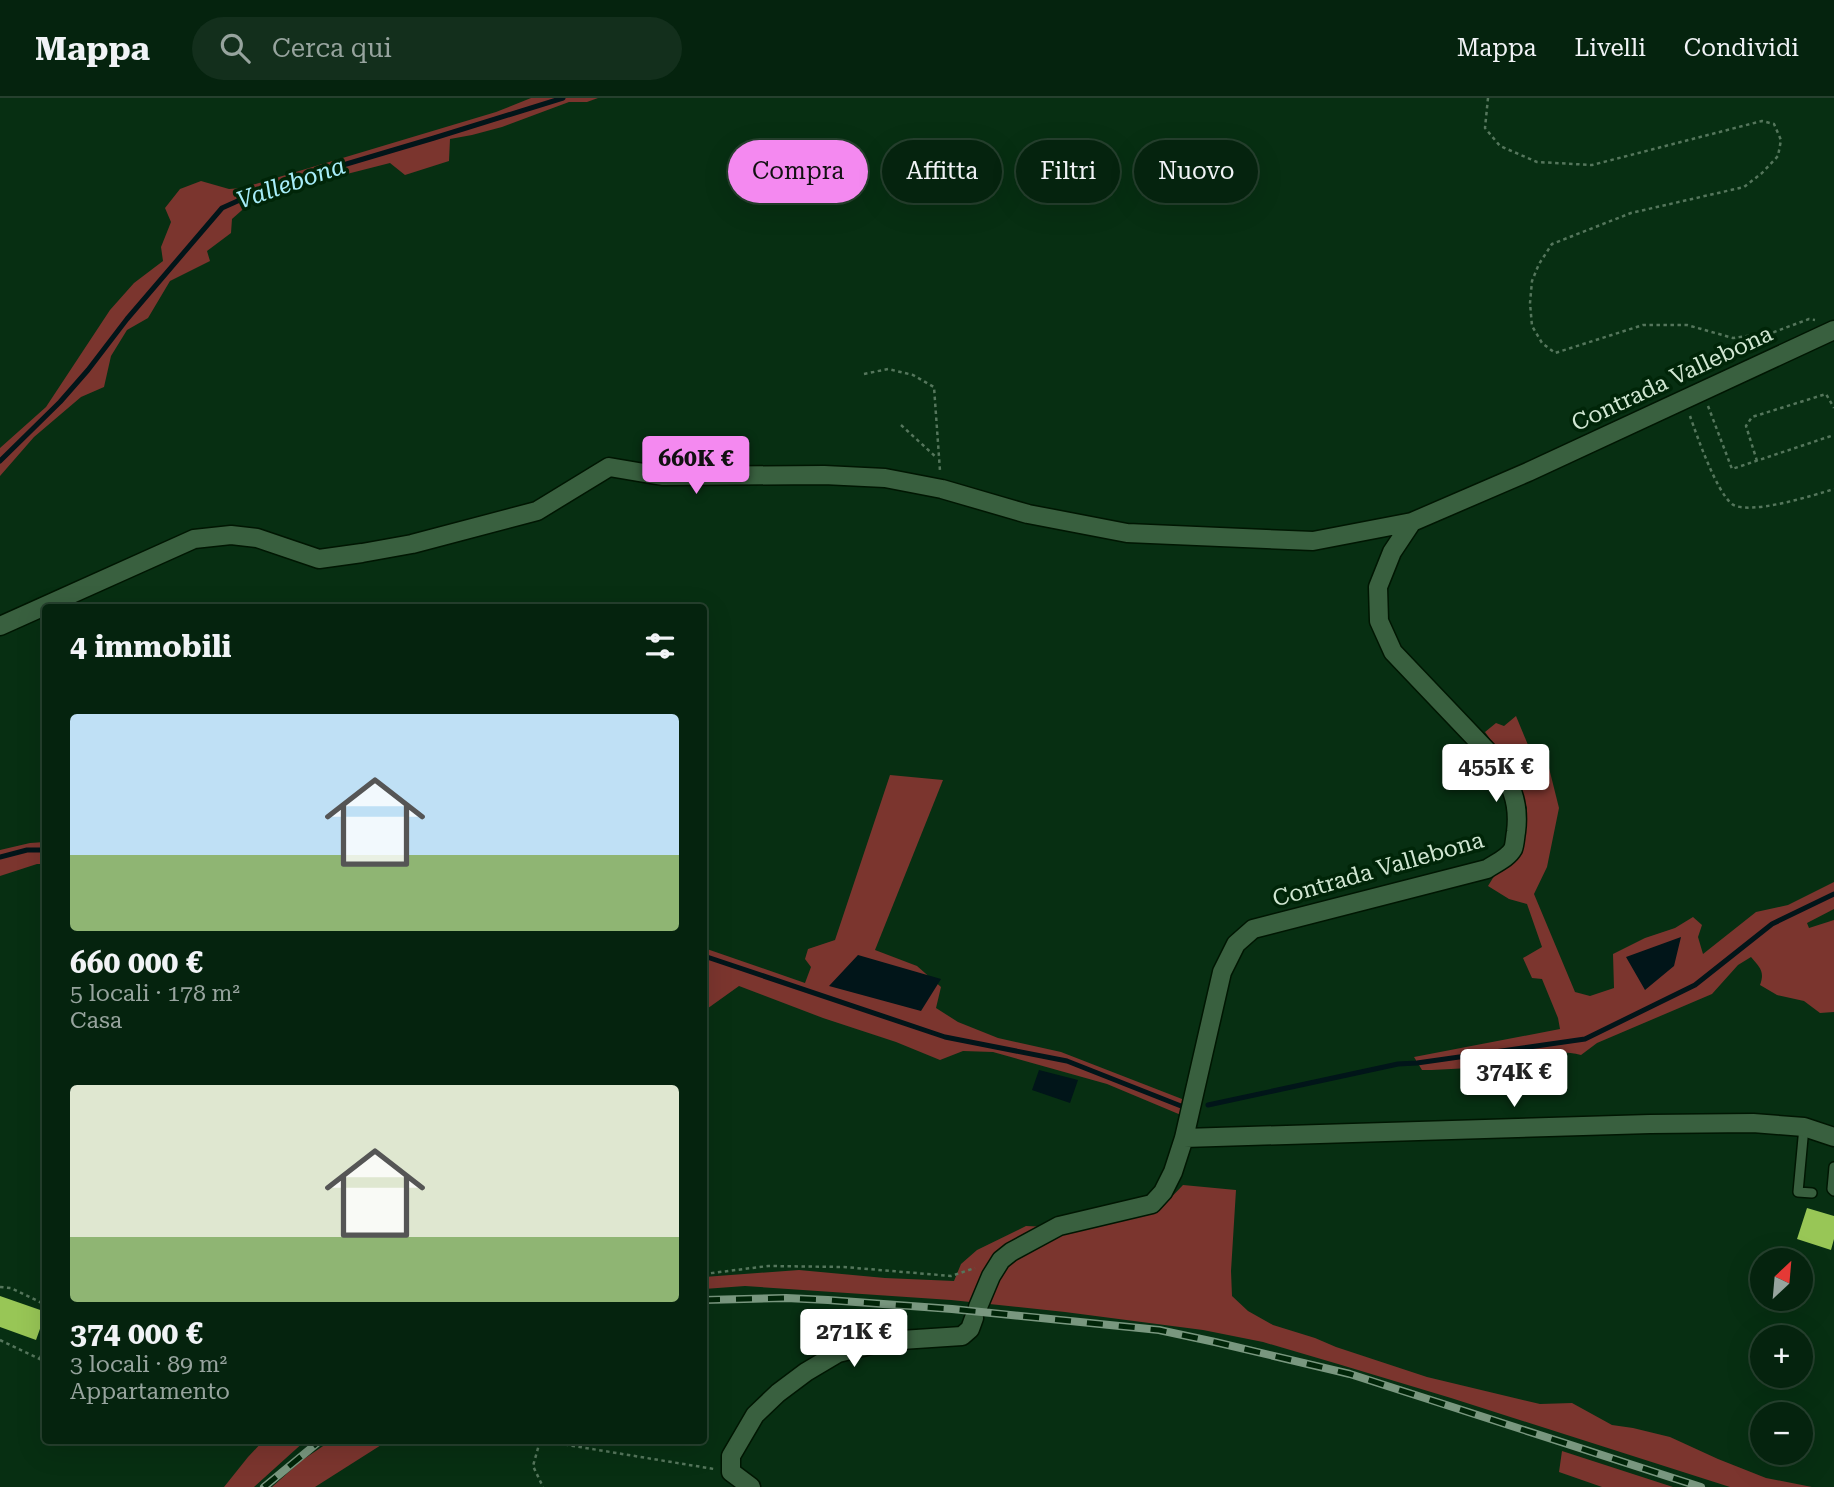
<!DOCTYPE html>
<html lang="it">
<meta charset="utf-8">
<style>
body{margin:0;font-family:"Roboto Serif",serif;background:#132f1c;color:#f1f3f6;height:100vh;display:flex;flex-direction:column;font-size:26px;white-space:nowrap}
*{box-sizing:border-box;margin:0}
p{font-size:23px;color:#97a49e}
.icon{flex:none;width:38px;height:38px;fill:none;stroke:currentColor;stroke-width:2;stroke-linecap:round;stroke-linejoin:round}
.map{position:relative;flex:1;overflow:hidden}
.sheet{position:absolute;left:42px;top:506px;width:665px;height:840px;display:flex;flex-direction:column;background:#05230e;border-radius:7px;box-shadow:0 7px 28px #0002,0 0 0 2px #26402e}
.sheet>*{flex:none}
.hud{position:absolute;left:728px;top:42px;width:665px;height:63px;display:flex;gap:14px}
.needle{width:46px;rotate:26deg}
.buttons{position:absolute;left:1750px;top:1150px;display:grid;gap:14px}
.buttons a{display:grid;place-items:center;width:63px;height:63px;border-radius:50%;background:#05230e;box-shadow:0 7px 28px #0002,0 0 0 2px #26402e;font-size:35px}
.price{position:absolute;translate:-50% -60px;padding:0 16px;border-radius:7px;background:#fff;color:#222;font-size:23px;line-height:46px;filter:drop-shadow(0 2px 4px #0008)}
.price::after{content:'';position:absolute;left:50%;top:42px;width:21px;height:16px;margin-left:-10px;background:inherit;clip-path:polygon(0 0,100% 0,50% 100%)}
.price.selected{background:#f489f0;color:#111}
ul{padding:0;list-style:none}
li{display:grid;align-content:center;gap:14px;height:371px;padding:0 28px}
li span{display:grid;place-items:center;height:217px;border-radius:7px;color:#555}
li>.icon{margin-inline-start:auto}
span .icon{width:126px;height:126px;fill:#fffc;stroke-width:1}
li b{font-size:30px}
h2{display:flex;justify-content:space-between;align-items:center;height:84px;padding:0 28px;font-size:30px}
.pill{padding:0 24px;border-radius:32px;background:#05230e;box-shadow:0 7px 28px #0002,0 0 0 2px #26402e;font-size:24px;line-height:63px}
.pill.selected{background:#f489f0;color:#111}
header{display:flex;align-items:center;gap:42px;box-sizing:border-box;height:98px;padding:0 35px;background:#05230e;border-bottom:2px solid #26402e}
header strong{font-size:33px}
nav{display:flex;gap:38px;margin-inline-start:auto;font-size:24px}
.search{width:490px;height:63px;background:#132f1c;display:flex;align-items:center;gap:18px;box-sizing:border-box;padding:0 24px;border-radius:38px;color:#97a49e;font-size:26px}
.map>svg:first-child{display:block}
</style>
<header>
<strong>Mappa</strong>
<div class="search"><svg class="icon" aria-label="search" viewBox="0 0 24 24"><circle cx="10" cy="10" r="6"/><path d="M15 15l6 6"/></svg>Cerca qui</div>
<nav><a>Mappa</a><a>Livelli</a><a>Condividi</a></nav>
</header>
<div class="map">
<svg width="1834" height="1389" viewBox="0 0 1834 1389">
<rect width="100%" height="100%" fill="#072f12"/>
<path fill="#7b352e" d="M531,0h67l-11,4h-18l-67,25 -30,8 -22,4 -1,22 -44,14 -15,-12 -102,26 -38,14 -18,16 -1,14 -24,18 3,10 -40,20 -22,37 -21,12 -16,26 -7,31 -23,10 -47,40 -34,39v-28l46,-41 64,-97 24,-27 29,-22 -2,-14 10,-25 -6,-14 15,-19 21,-8 28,8 13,-1 254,-76z
M1516,618l12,29 21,23 10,40 -12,59 -13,27 41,98 15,4 24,-8 -1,-34 32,-16 30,-10 18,-11 9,8 -4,12 5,17 53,-42 32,-7 46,-23v27l-27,14 2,5 25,-8v92l-14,1 -16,-12 -27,-6 -17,-10c5,-14 0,-17 -9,-28l-13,8 -26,29 -115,49 -16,12c-28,-8 -54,3 -82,8 -26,5 -51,7 -77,7l-8,-13 146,-28 -2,-11 -16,-39 -10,-1 -9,-20 19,-11 -15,-43 -18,-5 -21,-13 8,-13 22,-15 6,-21 3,-29 -17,-41 -25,-35 11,-9 8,3z
M890,677l53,5 -68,170 42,16 24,21 -5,21 22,14 40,16 63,14 121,47 -1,16 -74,-31 -114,-32 -30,-1 -23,9 -44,-18 -73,-24 -84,-32 -35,25v-63l101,35 6,-16 -6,-8 3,-10 27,-9z
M45,744v22h-8l-37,12v-26l30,-7z
M1183,1087l53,5 -5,81 1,25 16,15 25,14 42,13 21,9 91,30 113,27 32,-1 40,22 21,3 37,9 48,22 48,19 46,9h-82l-279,-89 -113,-34 -75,-22 -60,-12 -138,-18 -114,-12 -206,-14 -41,3v-12l95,-7 86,8 69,3 7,-17 16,-14 49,-24 43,2 94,-22z
M264,1342h42l-52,47h-30l24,-30z
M332,1342h57l-74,47h-43l29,-26z
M1562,1353l111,36h-71l-43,-15z"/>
<path fill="#011519" d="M1681,839l-7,29 -29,24 -19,-33z
M858,857l83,24 -20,32 -92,-25z
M1039,972l39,10 -8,23 -38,-13z"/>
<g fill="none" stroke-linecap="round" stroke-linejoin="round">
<path stroke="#011519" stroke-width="5" d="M0,363l60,-59 28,-32 39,-51 95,-111 47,-21 165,-49 129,-40
M0,759l27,-7h19
M704,858l241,81 122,24 114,45
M1208,1007l190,-41 19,-1 168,-24 110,-54 77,-61 62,-30"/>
</g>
<path fill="#98c656" d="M1807,1110l27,8v23l-3,11 -34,-11z
M0,1198l46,16 -10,28 -36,-13z"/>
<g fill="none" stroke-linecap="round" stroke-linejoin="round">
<defs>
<path id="lane" d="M1804,1029l-6,65 14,1
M1834,1069l-2,22 2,2"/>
<path id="street" d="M0,528l194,-87 37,-4 26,3 62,21 43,-6 50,-9 125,-33 72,-44 53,9 162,-1 61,3 57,11 86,25 99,19 186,8 99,-19
M1184,1040l466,-14 103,-1 51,4 30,10
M978,1209l13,-31 10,-16 10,-8 48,-26 93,-22 11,-12 10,-20 11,-34 38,-166 14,-28 17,-15 234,-60c9,-6 21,-11 26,-20 2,-5 2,-12 3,-17 4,-31 -6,-51 -24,-76l-99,-104 -14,-31 -1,-34 14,-35 20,-30 116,-50 306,-142
M751,1389l-20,-15v-16l24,-41 23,-22 28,-21 32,-19 48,-12 76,-5 8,-7 4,-11"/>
</defs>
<use href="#lane" stroke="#001602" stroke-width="12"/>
<use href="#street" stroke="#001602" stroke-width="21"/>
<path stroke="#55765c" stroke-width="2.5" stroke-dasharray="3.5 3.5" stroke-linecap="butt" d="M1488,0l-3,30 15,18 37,16 55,3 170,-44 12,3 7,16 -3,16 -16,17 -18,14 -113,26 -79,31 -13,20 -7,17 -2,22 2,23 10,17 13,10 88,-28h44l46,13 41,-6 35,-13 6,1
M864,276l24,-5 25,6 21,12 6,84
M1708,308l24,63 102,-34
M1690,318c7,20 26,75 42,88 16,12 83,-9 102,-15
M901,327l36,33
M1757,363l-11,-35 6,-9 74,-23 8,14
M704,1176l64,-8 76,1 107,9 24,-8
M0,1189l11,1 35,17
M0,1242l46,22
M40,1260l6,-13
M537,1342l177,29
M540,1343l-7,25 10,21"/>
<use href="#lane" stroke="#39603f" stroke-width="9"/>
<use href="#street" stroke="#39603f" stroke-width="18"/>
<defs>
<path id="rail" d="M704,1202l82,-2 42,2 124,9 207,21 56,12 135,32 351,113
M264,1389l57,-47"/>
</defs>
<use href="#rail" stroke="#79977f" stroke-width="8"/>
<use href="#rail" stroke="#002508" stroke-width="5" stroke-dasharray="16" stroke-linecap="butt"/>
</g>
<g text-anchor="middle" stroke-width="7" stroke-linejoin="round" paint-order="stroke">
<g font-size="23" fill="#d1e7d3" stroke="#002508">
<text transform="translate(1672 280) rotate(-25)" y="8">Contrada Vallebona</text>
<text transform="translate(1378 771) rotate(-16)" y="8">Contrada Vallebona</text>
</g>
<g font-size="24" font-style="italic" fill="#a7eefa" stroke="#002508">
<text transform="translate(291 85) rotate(-19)" y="8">Vallebona</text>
</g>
</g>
</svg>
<div class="buttons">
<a><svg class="needle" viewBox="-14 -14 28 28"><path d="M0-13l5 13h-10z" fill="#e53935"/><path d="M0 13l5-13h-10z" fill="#97a49e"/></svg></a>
<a>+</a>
<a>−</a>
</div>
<b class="price selected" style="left:696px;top:398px">660K €</b>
<b class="price" style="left:1496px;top:706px">455K €</b>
<b class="price" style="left:1514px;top:1011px">374K €</b>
<b class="price" style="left:854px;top:1271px">271K €</b>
<div class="hud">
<a class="pill selected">Compra</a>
<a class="pill">Affitta</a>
<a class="pill">Filtri</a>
<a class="pill">Nuovo</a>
</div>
<section class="sheet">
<h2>4 immobili<svg class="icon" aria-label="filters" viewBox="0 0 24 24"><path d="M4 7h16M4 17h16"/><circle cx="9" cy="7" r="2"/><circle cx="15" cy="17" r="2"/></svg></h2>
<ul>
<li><span style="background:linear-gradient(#bfe0f5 65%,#8fb573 0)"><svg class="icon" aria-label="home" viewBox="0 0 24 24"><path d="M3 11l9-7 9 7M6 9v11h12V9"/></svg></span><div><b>660 000 €</b><p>5 locali · 178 m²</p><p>Casa</p></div></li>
<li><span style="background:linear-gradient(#dfe7d0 70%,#8fb573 0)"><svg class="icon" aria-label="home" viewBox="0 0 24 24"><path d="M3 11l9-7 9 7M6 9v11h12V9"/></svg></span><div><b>374 000 €</b><p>3 locali · 89 m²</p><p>Appartamento</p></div></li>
</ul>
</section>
</div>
